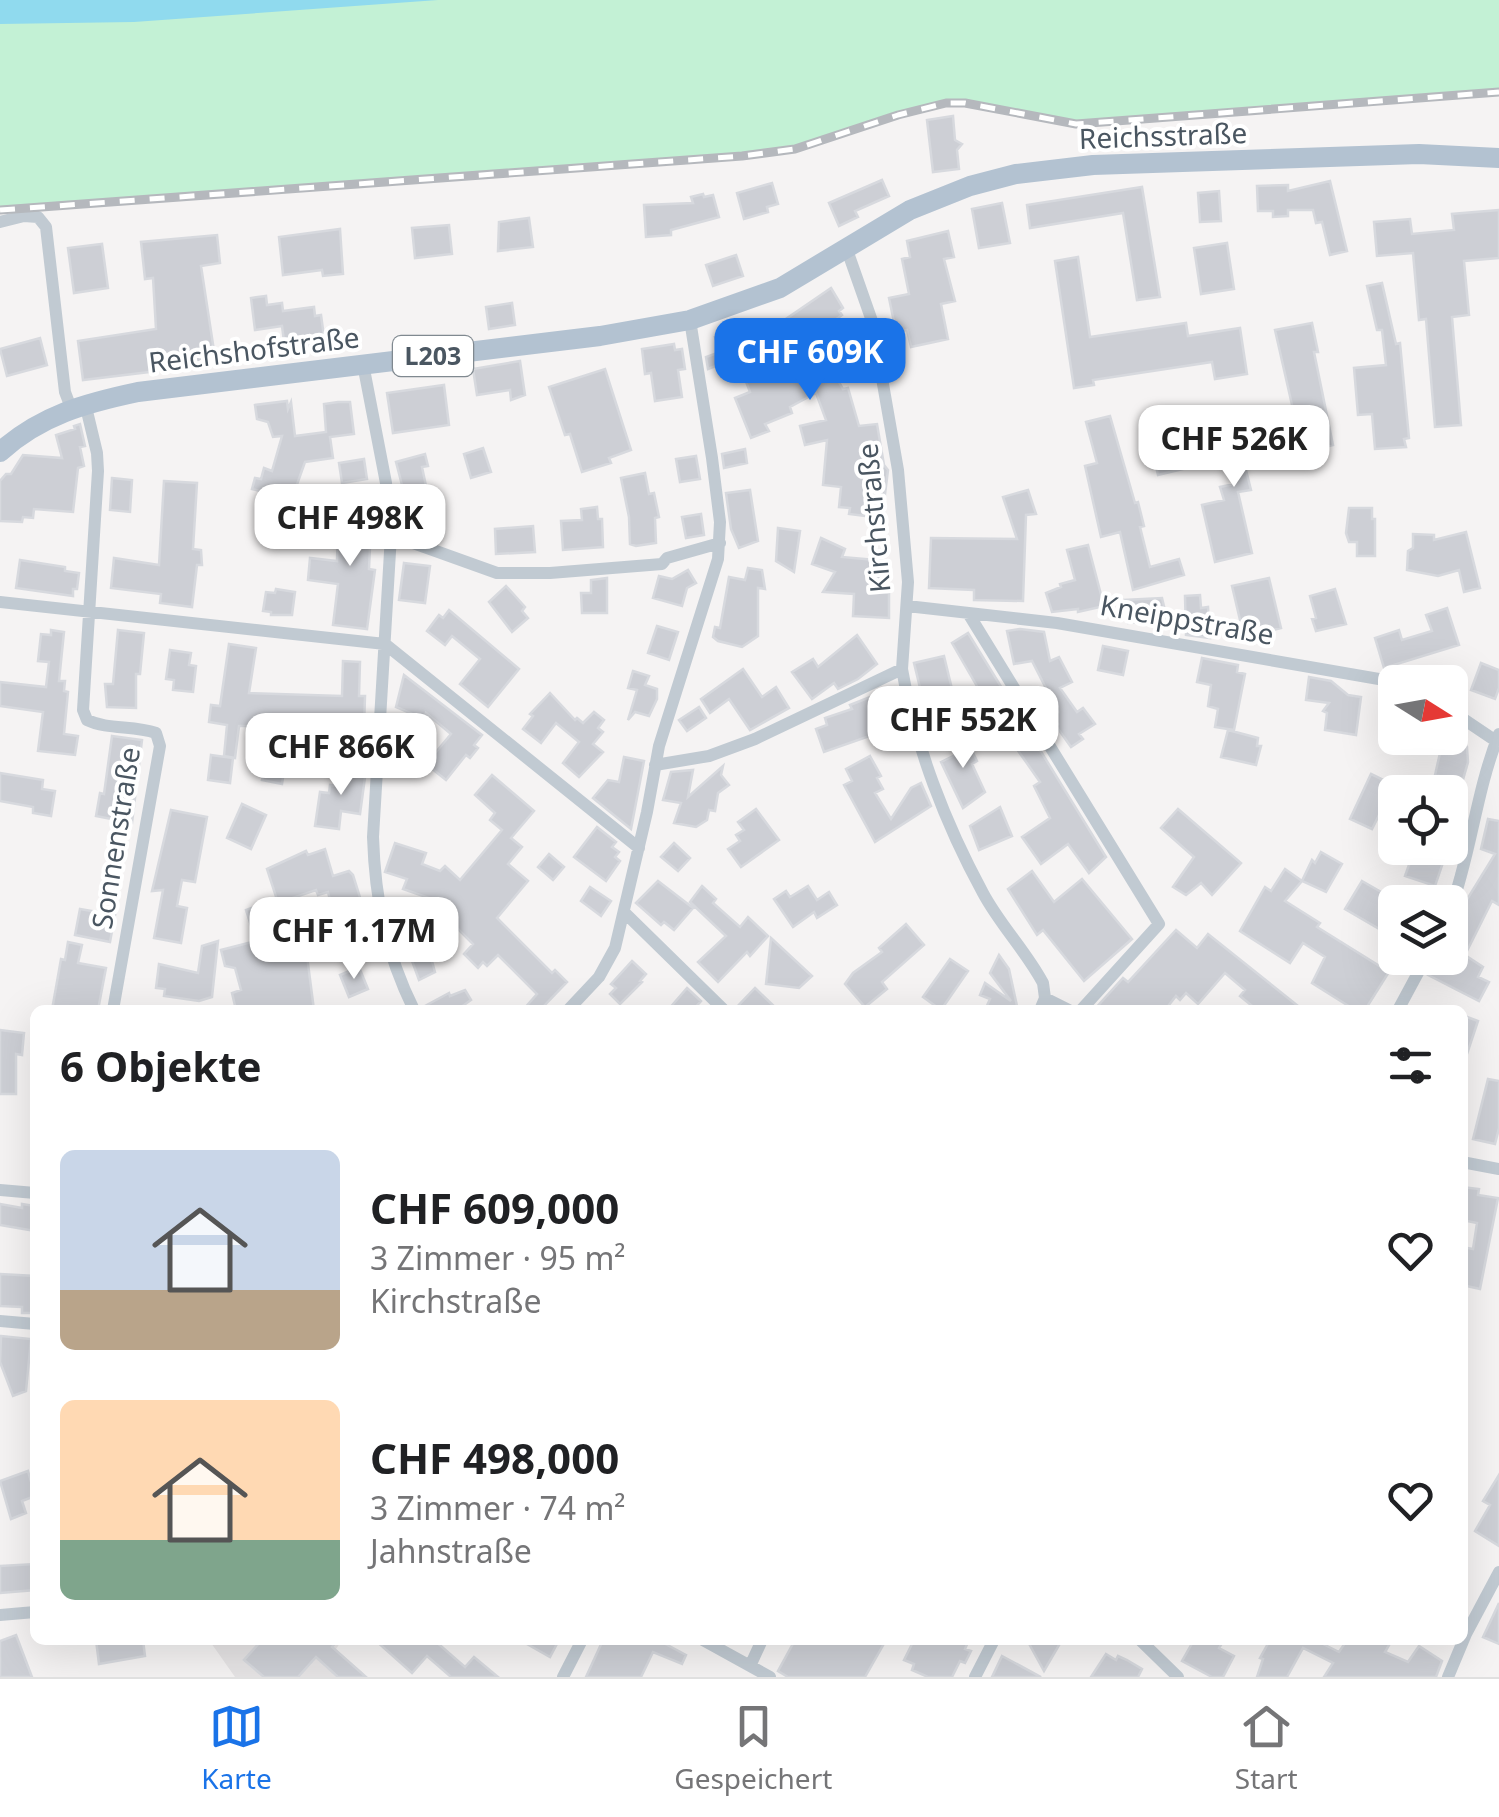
<!DOCTYPE html>
<html lang="de">
<meta charset="utf-8">
<style>
body{margin:0;font-family:"Noto Sans",sans-serif;background:#f2f2f2;color:#202124;height:100vh;display:flex;flex-direction:column;font-size:38px;white-space:nowrap}
*{box-sizing:border-box;margin:0}
p{font-size:32px;color:#757577}
.icon{flex:none;width:55px;height:55px;fill:none;stroke:currentColor;stroke-width:2;stroke-linecap:round;stroke-linejoin:round}
.map{position:relative;flex:1;overflow:hidden}
.panel{position:absolute;left:30px;top:1005px;width:1438px;height:640px;display:flex;flex-direction:column;background:#fff;border-radius:15px;box-shadow:0 10px 40px #0002}
.panel>*{flex:none}
.needle{width:65px;rotate:101deg}
.fabs{position:absolute;left:1378px;top:665px;display:grid;gap:20px}
.fabs a{display:grid;place-items:center;width:90px;height:90px;border-radius:15px;background:#fff;box-shadow:0 10px 40px #0002;font-size:50px}
.price{position:absolute;translate:-50% -85px;padding:0 22px;border-radius:20px;background:#fff;color:#222;font-size:32px;line-height:65px;filter:drop-shadow(0 2px 5px #0008)}
.price::after{content:'';position:absolute;left:50%;top:60px;width:30px;height:22px;margin-left:-15px;background:inherit;clip-path:polygon(0 0,100% 0,50% 100%)}
.price.current{background:#1a73e8;color:#fff}
ul{padding:0;list-style:none}
li{display:flex;align-items:center;gap:30px;height:250px;padding:0 30px}
li span{display:grid;place-items:center;flex:none;width:280px;height:200px;border-radius:15px;color:#555}
li>.icon{margin-inline-start:auto}
span .icon{width:120px;height:120px;fill:#fffc;stroke-width:1}
li b{font-size:42px}
h2{display:flex;justify-content:space-between;align-items:center;height:120px;padding:0 30px;font-size:42px}
.tab-bar{display:flex;justify-content:space-around;align-items:center;height:140px;border-top:2px solid #e0e0e0;background:#fff;font-size:28px;color:#757577}
.tab-bar a{display:grid;justify-items:center;gap:5px}
.tab-bar .current{color:#1a73e8}
.map>svg:first-child{display:block}
</style>
<div class="map">
<svg width="1499" height="1677" viewBox="0 0 1499 1677">
<rect width="100%" height="100%" fill="#f5f3f3"/>
<path fill="#e6e4e5" d="M209,1640h133l-6,9 27,24 -3,4h-125z"/>
<path fill="#c3f1d5" d="M412,0h1087v92l-423,32 -110,-21h-20l-48,12 -103,34 -53,7 -742,54v-189z"/>
<path fill="#90daee" d="M0,0h438l-304,22 -134,2z"/>
<path fill="#cdcfd5" stroke="#d7d9de" stroke-width="2.5" d="M953,116l2,24 7,4 -5,6 2,19 -26,3 -6,-52z
M882,180l7,16 -34,15 3,6 -19,9 -10,-23z
M1330,181l17,70 -17,4 -8,-33 -6,1 -3,-13h-25v6l-15,1v-6h-15l-1,-25 31,-1v6z
M772,183l6,21 -11,3 1,5 -24,7 -7,-26z
M1142,187l18,110 -23,3 -14,-87 -93,15 -3,-23z
M1219,191l2,30 -21,1 -2,-29z
M703,194l1,3 9,-2 6,22 -48,13v5l-25,2 -2,-32 49,-2 -2,-6z
M1002,203l8,40 -31,5 -7,-39z
M1499,210v48l-35,3 5,54 -17,2 9,108 -26,2 -9,-108 -7,1 -6,-67 -36,3 -3,-34 36,-3 2,15 42,-4 -2,-16z
M529,218l4,29 -35,4 1,-29z
M449,225l3,29 -37,4 -3,-30z
M340,229l3,45 -20,2 -1,-6 -39,5 -4,-38z
M948,231l6,26 -10,2 11,42 -14,3 7,35 -37,8 -4,-17 -11,2 -7,-34 20,-4 -7,-35 8,-2 -3,-16z
M217,235l3,28 -19,3 15,98 -133,16 -5,-39 78,-12 -3,-51 -8,1 -4,-37z
M1227,243l7,46 -33,5 -7,-46z
M102,244l6,44 -34,5 -6,-45z
M736,255l7,21 -30,10 -7,-21z
M1078,257l12,80 96,-14 2,13 52,-8 7,46 -32,5 -3,-17 -119,18 1,5 -20,3 -19,-127z
M1382,283l14,61 4,-1 9,95 -5,1 2,8 -31,2 -3,-35 -14,1 -4,-47 32,-3 -4,-35h-5l-10,-44z
M831,288l12,20 -4,3 3,4 -29,21 30,53 5,-1 11,38 18,-2 7,41 4,5 -6,48 -33,-4 1,-6 -11,-1 2,-20 -18,-2 4,-45 -22,5 -5,-19 26,-6 -10,-27 -26,14 2,6 -27,11 4,7 -18,7 -16,-40 15,-6 -13,-34 -29,11 -2,-12 14,-5 -5,-15 41,-14 13,37 4,-1 2,3 23,-13 -15,-28z
M266,296l1,9 15,-2 1,8 31,-4 1,9 6,-1 4,29 -40,5 -3,-23 -27,4 -4,-32z
M512,303l3,22 -26,4 -3,-22z
M1312,323l6,29h-4l19,93 -35,8 -5,-25 4,-1 -22,-97z
M40,338l7,27 -40,11 -7,-27z
M674,344l1,6 7,-1 3,20 -7,1 4,27 -27,4 -4,-28 -6,1 -3,-25z
M520,361l5,34 -14,5 -1,-10 -33,5 -4,-26z
M605,369l26,81 -22,8 2,5 -29,9 -12,-38 -5,1 -16,-48z
M444,385l5,40 -56,8 -6,-40z
M287,401l1,8 3,-7 4,34 31,-4 -2,-28 14,-2h12l4,32 -24,3 3,21 -28,4 -10,28 -27,3 -16,-4 3,-11 6,1 3,-11 8,3 10,-35 -9,1 -5,-15 -11,-3 -2,-14z
M1178,413l13,54 -33,8 -13,-55z
M1254,413l11,49 -20,4 6,24 -13,2 14,61 -37,9 -13,-57 22,-5 -4,-13 14,-3 -14,-63z
M1110,416l25,87 3,-1 6,24 -4,1 10,40 29,-8 5,16 -51,15 -13,-58 -19,5 -16,-71 12,-3 -11,-41z
M80,424l5,22 -5,1 4,19 -6,2 -5,44 -39,-3 -1,9 -10,-1 -1,5 -22,-1v-40l6,-7h5l12,-19 39,3 -6,-23 19,-6 -1,-3z
M483,448l8,24 -20,6 -7,-24z
M745,449l2,14 -23,5 -2,-14z
M425,454l3,12 -6,1 7,33 -14,4 -4,-17 -8,2 -7,-27z
M696,456l4,23 -20,3 -4,-23z
M364,459l3,20 -25,4 -3,-20z
M645,473l4,21 5,-1 5,24 -4,1 1,25 -20,3 -6,-2 -1,-27 -8,-39z
M112,478l20,2 -2,32 -20,-2z
M164,481l33,2 -4,66 8,1 1,15h-5l-5,42 -32,-4 1,-9 -50,-6 3,-30 45,7z
M750,490l8,51 -19,7 -8,-19 -5,-36z
M1028,490l8,24 -10,1 -3,86 -49,-1v-10l-45,-2 2,-50 86,1 -14,-42z
M372,503l-3,66 6,1 -8,59 -34,-4 5,-41 -30,-4 2,-22 27,3 1,-32 8,1 -3,-24z
M597,507l1,12h4l1,28 -40,3 -2,-29 21,-1 -1,-11z
M1349,508h23v11h3v37h-18v-14h-8l-3,-9z
M701,514l3,21 -18,3 -4,-21z
M280,515l20,2 -2,29 -19,-2z
M533,526l2,26 -39,2 -1,-25z
M778,528l22,3 -6,41 -18,-11z
M1466,532l14,56 -16,4 -5,-22 -21,6 -31,-6 1,-19 5,-3v-14l21,1v5z
M821,538l24,11 -3,8 44,4 -2,31 5,1v25l-36,-2 1,-22 -31,-2 12,-20 -23,-8z
M1088,545l16,61 -26,6v-3l-26,3 -6,-19 15,-6 -1,-3 15,-4 -8,-30z
M20,560l45,7v4l14,2 -2,16h-4v7l-57,-8z
M404,563l26,3 -5,37 -26,-3z
M748,568l14,2 3,19 -7,-1v48l-16,11 -24,-6 -5,-4 2,-10 5,1 9,-51 16,3z
M688,570l8,13 -9,5 -5,18 -29,-8 6,-22 13,3z
M607,578v35h-25l-1,-20h10v-13z
M1269,578l12,50 -37,9 -12,-51z
M506,586l19,21 -3,4 6,7 -16,14 -23,-30z
M276,589l19,3 -3,23h-21v-3l-8,-1 3,-19 9,1z
M1335,589l11,35 -30,7 -4,-12 4,-1 -6,-22z
M1200,595l1,13 7,-1 2,31 -24,-3 -1,-39z
M1162,598l5,21 -39,4 -4,-23z
M1447,608l12,37 -75,23 -9,-30 24,-8 3,10 30,-9 -6,-16z
M449,610l70,59 -31,38 -28,-23 20,-25 -28,-23 -7,9 -18,-14 12,-16 4,3z
M657,626l21,6 -9,28 -21,-7z
M1020,629l24,3 6,29 9,-4 13,25 -12,6 17,24 6,-4 12,16 -16,10 4,5 -12,8 -15,-21 2,-2 -5,-8 5,-4 -26,-51 -18,3 -7,-33z
M51,630l13,2 -5,49h6l-1,10 4,1 -4,42 14,2 -3,19 -37,-4 5,-39 -43,-6v-24l46,5 3,-25 -11,-1 3,-27 10,1z
M118,630l26,3 -4,41h-4v34l-29,-1 -2,-23h8z
M968,633l138,224 -17,16 -21,-29 -27,20 -19,-27 28,-19 -16,-32 6,-4 -42,-60 -10,5 -14,-28 8,-4 -30,-52z
M857,635l20,29 -19,15 -20,10 -4,-6 -22,16 -20,-27 21,-13 5,8z
M229,644l27,4 -7,45 93,3 1,-35 17,1 -1,34h6l-1,33 -73,-2 -9,57 -20,-4 13,-54h-36l-4,32 -11,-2 3,-31 -18,-3 2,-17 9,1z
M1103,646l25,5 -5,24 -25,-5z
M170,650l21,3 -2,12 7,1 -3,26 -20,-2 1,-10 -8,-1z
M944,656l8,33 -30,7 -8,-33z
M1202,658l36,7 -1,7 8,2 -11,56 -19,-3 3,-18 -10,-3 3,-21 -14,-3z
M1481,663l18,7v18l-4,11 -24,-9z
M743,669l19,28 14,-10 13,21 -39,22 -21,-31 -19,14 -9,-14z
M633,671l16,5 -4,9 12,4v10l-8,17 -14,-4 -7,8 9,-30 -9,-2z
M404,675l78,60 -8,10 4,3 -8,10 -4,-3 -20,25 -20,-16 25,-30 -25,-21 -2,6 -28,-12z
M1309,677l22,4 17,14 13,2 -5,38 -31,-5 2,-17 -4,-2 6,-8 -23,-3z
M890,689l14,35 -80,28 -8,-23 11,-4 -2,-7 27,-9 -2,-4z
M550,693l25,27 2,-2 6,5 11,-11 10,8 -6,8 5,4 -10,12 10,8 -24,25 -16,-14 16,-21 -23,-19 -15,20 -18,-14 10,-13 -3,-2z
M699,707l7,11 -19,13 -8,-11z
M1450,726l17,21 1,15 -8,28 -21,-7v-7l-4,-1 5,-22 -27,-15h37z
M1228,730l30,8 -1,8h4l-5,19 -35,-8z
M963,732l14,29 -5,3 13,28 -22,16 -22,-46 14,-7 -7,-18z
M112,736l30,4 -10,83 -36,-7 4,-23 4,1z
M211,755l22,3 -3,25 -22,-3z
M870,756l11,20 -4,2 6,11 -8,4 16,26 20,-31 10,-5 10,23 -56,36 -31,-57 8,-4 -6,-12z
M624,757l20,4 -13,68 -38,-31 15,-18 11,2z
M341,766l25,4 -6,44 -19,-3 -2,18 -24,-3 5,-34 9,1 1,-8 8,1z
M723,766l-2,9 8,10 -11,8 -3,18 -6,-1 -2,10 -11,7 -22,-4 7,-20 -18,-3 8,-28 22,-2 -5,27z
M0,773l43,7 -1,9 13,2 -4,25 -18,-3v-6l-33,-6z
M1371,774l23,11 -22,44 -22,-10z
M492,775l42,36 -23,27 11,9 -14,17 20,17 -31,37 55,55 3,-3 12,12 -27,28h-17l14,-16 -39,-39 -11,11 -4,-4 -5,6 -14,-14 9,-10 -36,-36 12,-3 -46,-16 4,-10 -22,-7 10,-29 31,10 -4,11 18,7 5,-5 15,14 42,-50 -12,-10 5,-7 -20,-18z
M242,804l24,11 -15,34 -24,-11z
M1000,807l12,29 -33,14 -9,-24z
M756,809l23,31 -38,27 -13,-18 12,-8 -4,-6 8,-5 -6,-8z
M1178,809l63,54 -29,32 -11,-12 -15,12 -13,-8 21,-30 -33,-29z
M171,810l36,7 -12,65 -13,-2 -5,26 10,2 -6,35 -27,-5 9,-48 -11,1z
M1488,819l11,2v84l-7,-4 -27,54 18,12 -5,10 11,5 -10,19 -51,-26 8,-17h14v-31l45,-73 -14,-5z
M597,827l19,15 -4,5 7,5 -4,5 5,4 -14,20 -32,-24z
M674,843l16,15 -12,13 -17,-14z
M1415,848h33l-13,38 -30,-10z
M325,849l8,27 16,-5 4,4 19,61 -28,6 -4,-18 -4,1 -8,-33 -10,3 -2,-5 -38,13 -11,-34 39,-18 2,4z
M1321,852l21,12 -16,28 -24,-11 10,-21 3,3z
M549,854l15,13 -11,13 -15,-13z
M1285,869l17,12 -17,20 35,22 -3,4 72,45 -24,38h-10l-43,-27 13,-26 -22,-14 -13,20 -50,-32 25,-44 6,4z
M1032,871l22,31 28,-23 50,60 -48,42 -41,-51 -6,5 -29,-46z
M658,881l35,27 -19,22 -10,-8 -3,3 -25,-22z
M1362,881l33,19v28l-10,-5 -4,7 -36,-21z
M702,886l14,13 -3,4 27,24 8,-10 20,19 -18,20 -3,-4 -29,30 -20,-20 28,-26 -36,-34z
M808,886l9,14 12,-8 8,13 -20,13 -3,-6 -21,15 -19,-28 12,-8 4,6z
M590,887l21,14 -10,15 -20,-15z
M260,905l8,24 35,-4 11,85h-78l-4,-17 9,-3 -6,-22 -10,-2 -4,-16 35,-9 -10,-31z
M80,909l35,6 -5,27 -35,-7z
M418,914l11,21 -4,1 10,36 -16,8 -22,-60z
M906,924l18,21 -42,37 5,7 -22,18 -20,-23 8,-11 29,-21 -3,-4z
M1176,930l21,18 11,-14 95,76h-46l-17,-14 5,-6 -20,-17 -27,31 -12,-11 -6,7 -4,-4 -11,14h-71l29,-32 5,4z
M771,938l41,38 -13,12 -33,-4z
M218,941l-6,56 -13,4 -35,-5 1,-7 -9,-1 3,-24 39,9 4,-27z
M68,942l14,3 -4,18 28,5 -8,42h-46l9,-51 4,1z
M999,955l10,14 8,37 7,4h-39l5,-11 -10,-4 5,-12 26,18 -21,-28z
M950,959l18,12 -27,39 -18,-13z
M632,961l14,13 -6,7 2,1 -22,22 -10,-10 6,-6 -5,-4z
M359,967l9,22 -19,8 -9,-22z
M687,988l14,13 -8,9h-25z
M755,988l23,22h-44z
M465,990l6,10 -14,10h-33l-1,-3 26,-14 1,3z
M1462,1015l16,6 -13,39h-3z
M0,1030l24,3 -2,22 -6,-1v40h-16z
M1488,1079l11,2v47l-4,16 -22,-5z
M1462,1187l17,2 -1,6 20,3 -18,91 -18,-4v-38l11,2 4,-26 -15,-3z
M0,1204l22,4v-4l13,2v25l-35,-6z
M0,1274l35,2v37h-13v-6l-22,-1z
M1,1336l30,3 -5,52 -13,5 -13,-34z
M28,1471l7,25 -13,5 4,12 -15,6 -11,-38z
M1499,1475v71l-24,-15 15,-26 -7,-4z
M35,1564v26l-35,3v-27z
M1499,1603v41l-16,-7z
M16,1635l16,42h-32v-36z
M96,1640h47l2,16 -46,8z
M262,1640h76l-6,7 34,30h-28l-22,-20 -18,20h-34l-20,-17z
M375,1640h59l31,27 9,-10 24,20h-47l-24,-21 -15,17z
M520,1640h39l-9,17z
M603,1640h55l28,15 -4,9 -29,-12 -12,25h-55z
M795,1640h91l-21,37h-77l-10,-6z
M914,1640h55l-4,9 6,2 -6,12 -5,-2 -8,16h-24l-16,-7 2,-6 -10,-4z
M1027,1640h35l-18,31z
M1194,1640h30l-5,8 15,8 -11,21h-11l-30,-16z
M1270,1640h45l24,12 8,-12h45l-7,12 23,10 11,-16 23,15 -6,16h-112l9,-14 -30,-15 -16,29h-30l6,-18 -3,-1z
M1106,1654l10,6 2,-4 9,4 15,9 -4,8h-47z
M1002,1656l39,21h-49z"/>
<g fill="none" stroke-linecap="round" stroke-linejoin="round">
<path stroke="#c1cad2" stroke-width="12" d="M0,222l24,-6 14,1 8,10 19,165 6,16
M846,247l26,74 26,149 10,112 -6,87c13,77 44,156 81,224 17,32 43,58 60,90l2,15 -5,12
M363,364l23,119 5,52 -18,302c2,63 13,116 41,173
M85,403l12,50 1,18 -15,239 4,10c21,10 47,5 69,13l4,13 -47,264
M391,535l106,38h53l112,-9 5,-6 53,-15
M0,602l385,42
M907,606l150,17 339,59
M968,613l191,311 -78,86
M385,644l254,204
M1450,710l46,31
M655,765l54,-9 46,-17 147,-70
M1450,911c21,-57 26,-120 49,-177
M625,913l99,97
M1045,998l24,12
M568,1010l31,-33 16,-29 32,-136 12,-66 59,-187 2,-37 -8,-64 -22,-138
M1398,1010l28,-52
M1462,1162l37,7
M0,1190l35,3
M0,1321l35,3
M0,1615l35,-3
M703,1640l67,37
M1140,1640l38,37
M751,1664l11,-24
M563,1677l19,-37
M975,1677l19,-37
M1448,1677l18,-43 33,-62"/>
<path stroke="#b3c2d1" stroke-width="20" d="M0,452c41,-37 86,-49 138,-60l462,-56 90,-16 90,-32 130,-78 60,-24 46,-12 77,-9 149,-5 177,-6 80,4"/>
<defs>
<path id="rail" d="M0,210l742,-54 53,-7 103,-34 48,-12h19l111,21 423,-32"/>
</defs>
<use href="#rail" stroke="#b5b8bd" stroke-width="9"/>
<use href="#rail" stroke="#fff" stroke-width="5" stroke-dasharray="15" stroke-linecap="butt"/>
</g>
<g text-anchor="middle" stroke-width="8" stroke-linejoin="round" paint-order="stroke">
<rect fill="#fff" stroke="#808990" stroke-width="2.5" x="393" y="336" width="80" height="40" rx="8"/>
<g font-size="25" font-weight="bold" fill="#4a5661">
<text x="433" y="365">L203</text>
</g>
<g font-size="28" fill="#4a5661" stroke="#fff">
<text transform="translate(1163 136) rotate(-2)" y="10">Reichsstraße</text>
<text transform="translate(254 350) rotate(-7)" y="10">Reichshofstraße</text>
<text transform="translate(874 518) rotate(-95)" y="10">Kirchstraße</text>
<text transform="translate(1187 620) rotate(10)" y="10">Kneippstraße</text>
<text transform="translate(116 838) rotate(-81)" y="10">Sonnenstraße</text>
</g>
</g>
</svg>
<div class="fabs">
<a><svg class="needle" viewBox="-14 -14 28 28"><path d="M0-13l5 13h-10z" fill="#e53935"/><path d="M0 13l5-13h-10z" fill="#757577"/></svg></a>
<a><svg class="icon" aria-label="locate" viewBox="0 0 24 24"><circle cx="12" cy="12" r="6"/><path d="M12 2v4M12 18v4M2 12h4M18 12h4"/></svg></a>
<a><svg class="icon" aria-label="layers" viewBox="0 0 24 24"><path d="M12 4l9 5-9 5-9-5zM3 14l9 5 9-5"/></svg></a>
</div>
<b class="price current" style="left:810px;top:403px">CHF 609K</b>
<b class="price" style="left:1234px;top:490px">CHF 526K</b>
<b class="price" style="left:350px;top:569px">CHF 498K</b>
<b class="price" style="left:963px;top:771px">CHF 552K</b>
<b class="price" style="left:341px;top:798px">CHF 866K</b>
<b class="price" style="left:354px;top:982px">CHF 1.17M</b>
<section class="panel">
<h2>6 Objekte<svg class="icon" aria-label="filters" viewBox="0 0 24 24"><path d="M4 7h16M4 17h16"/><circle cx="9" cy="7" r="2"/><circle cx="15" cy="17" r="2"/></svg></h2>
<ul>
<li><span style="background:linear-gradient(#c9d6e8 70%,#b9a48a 0)"><svg class="icon" aria-label="home" viewBox="0 0 24 24"><path d="M3 11l9-7 9 7M6 9v11h12V9"/></svg></span><div><b>CHF 609,000</b><p>3 Zimmer · 95 m²</p><p>Kirchstraße</p></div><svg class="icon" aria-label="heart" viewBox="0 0 24 24"><path d="M12 20l-8-8c-3-5 5-10 8-4 3-6 11-1 8 4z"/></svg></li>
<li><span style="background:linear-gradient(#ffd9b3 70%,#7fa58c 0)"><svg class="icon" aria-label="home" viewBox="0 0 24 24"><path d="M3 11l9-7 9 7M6 9v11h12V9"/></svg></span><div><b>CHF 498,000</b><p>3 Zimmer · 74 m²</p><p>Jahnstraße</p></div><svg class="icon" aria-label="heart" viewBox="0 0 24 24"><path d="M12 20l-8-8c-3-5 5-10 8-4 3-6 11-1 8 4z"/></svg></li>
</ul>
</section>
</div>
<nav class="tab-bar">
<a class="current"><svg class="icon" aria-label="map" viewBox="0 0 24 24"><path d="M3 6l6-2 6 2 6-2v14l-6 2-6-2-6 2zM9 4v14M15 6v14"/></svg>Karte</a>
<a><svg class="icon" aria-label="saved" viewBox="0 0 24 24"><path d="M7 4h10v16l-5-4-5 4z"/></svg>Gespeichert</a>
<a><svg class="icon" aria-label="home" viewBox="0 0 24 24"><path d="M3 11l9-7 9 7M6 9v11h12V9"/></svg>Start</a>
</nav>
